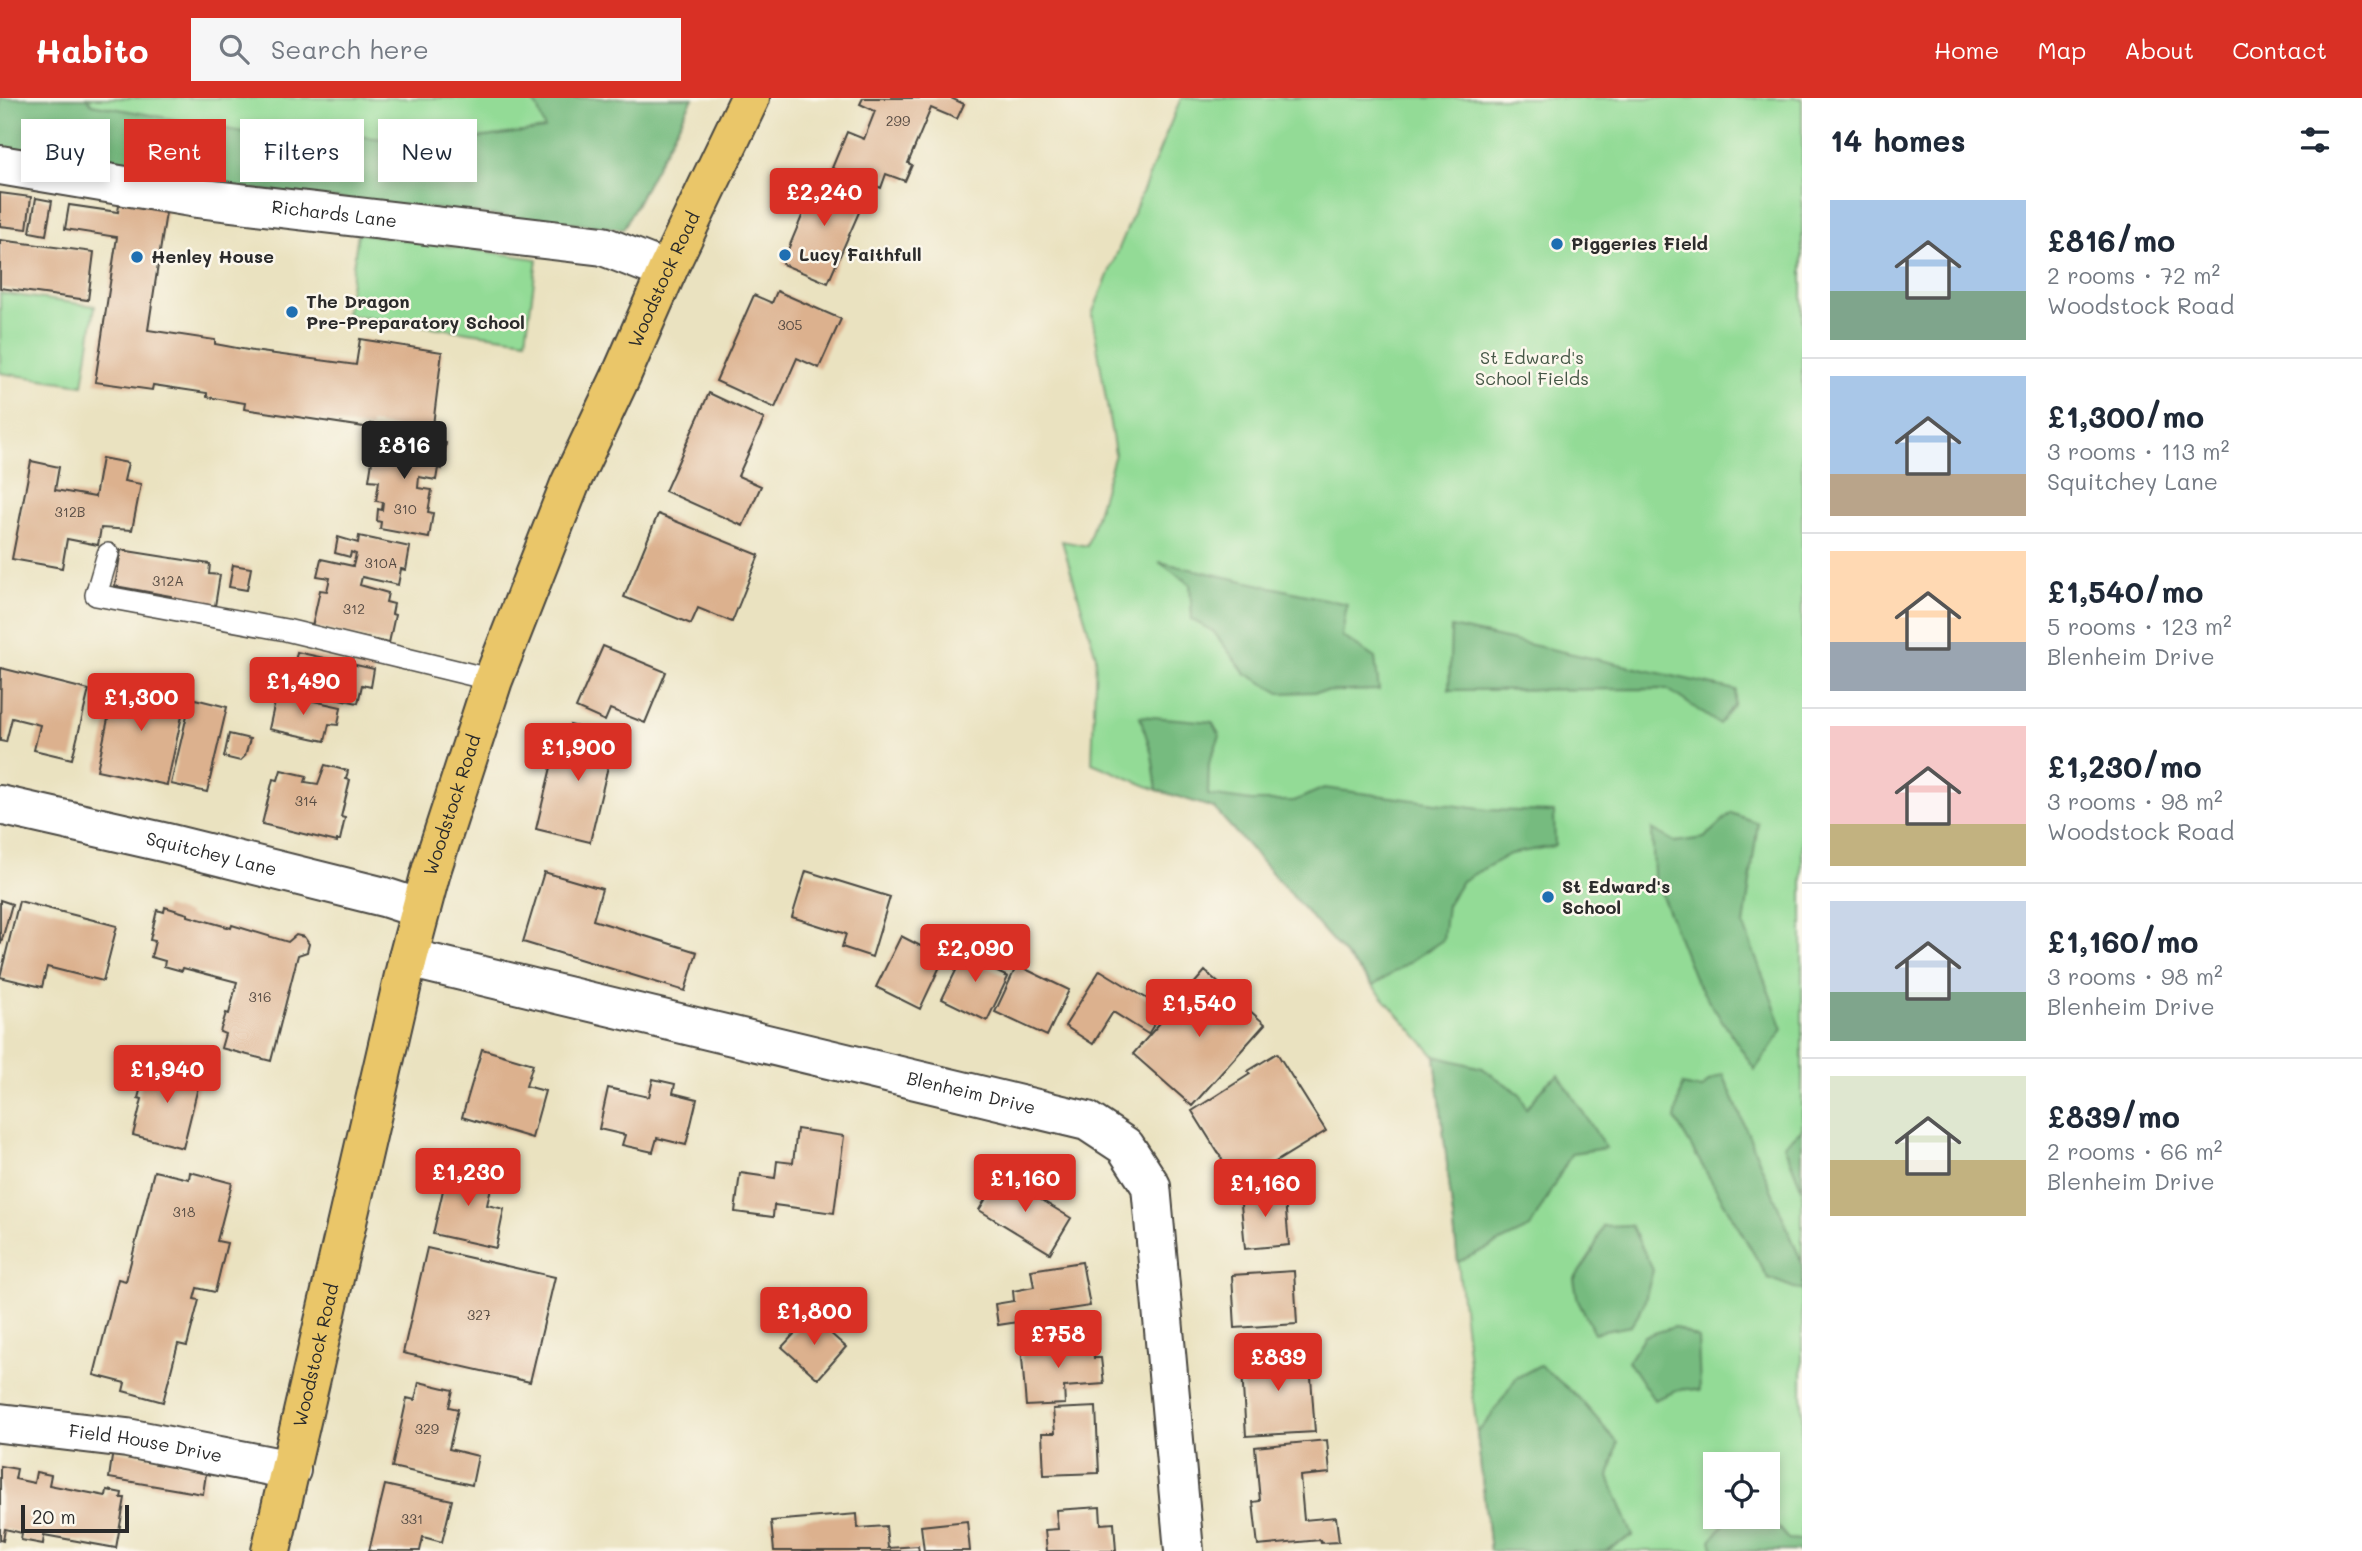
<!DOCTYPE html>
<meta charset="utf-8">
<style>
body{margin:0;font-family:Mali,sans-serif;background:#f6f6f7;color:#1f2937;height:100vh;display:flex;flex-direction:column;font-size:26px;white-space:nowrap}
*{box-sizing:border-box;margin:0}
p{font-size:23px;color:#747a83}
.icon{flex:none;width:38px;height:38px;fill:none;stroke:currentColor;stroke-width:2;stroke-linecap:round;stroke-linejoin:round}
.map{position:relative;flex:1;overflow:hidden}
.details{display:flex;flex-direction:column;background:#fff;width:560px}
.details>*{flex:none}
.banner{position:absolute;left:21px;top:21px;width:665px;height:63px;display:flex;gap:14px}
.buttons{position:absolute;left:1703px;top:1354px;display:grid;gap:14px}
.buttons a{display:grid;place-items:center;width:77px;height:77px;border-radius:0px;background:#fff;box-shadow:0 4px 10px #0003;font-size:35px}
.scale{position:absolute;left:21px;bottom:18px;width:108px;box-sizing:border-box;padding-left:7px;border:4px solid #2b2b2b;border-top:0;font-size:19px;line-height:24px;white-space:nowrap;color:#2b2b2b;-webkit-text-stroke:5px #fbf7ec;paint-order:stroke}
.price{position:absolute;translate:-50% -60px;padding:0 16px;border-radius:7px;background:#d93025;color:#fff;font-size:23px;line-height:46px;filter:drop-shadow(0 2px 4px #0008)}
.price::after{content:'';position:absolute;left:50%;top:42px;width:21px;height:16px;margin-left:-10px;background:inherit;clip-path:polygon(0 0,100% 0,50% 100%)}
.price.current{background:#222;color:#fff}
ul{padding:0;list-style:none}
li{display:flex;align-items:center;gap:21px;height:175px;padding:0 28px}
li+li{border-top:2px solid #e0e1e3}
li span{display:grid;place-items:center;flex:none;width:196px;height:140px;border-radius:0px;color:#555}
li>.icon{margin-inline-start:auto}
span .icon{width:84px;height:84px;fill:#fffc;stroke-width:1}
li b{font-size:30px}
h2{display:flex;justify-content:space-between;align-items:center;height:84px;padding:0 28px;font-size:30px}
.tag{padding:0 24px;border-radius:0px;background:#fff;box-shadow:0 4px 10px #0003;font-size:24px;line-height:63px}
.tag.current{background:#d93025;color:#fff}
header{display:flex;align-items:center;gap:42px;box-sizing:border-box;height:98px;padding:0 35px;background:#d93025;color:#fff}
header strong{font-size:33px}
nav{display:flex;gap:38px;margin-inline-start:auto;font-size:24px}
.search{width:490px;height:63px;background:#f6f6f7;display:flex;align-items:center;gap:18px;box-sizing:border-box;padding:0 24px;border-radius:0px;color:#747a83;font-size:26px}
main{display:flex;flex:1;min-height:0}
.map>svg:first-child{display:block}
</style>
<header>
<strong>Habito</strong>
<div class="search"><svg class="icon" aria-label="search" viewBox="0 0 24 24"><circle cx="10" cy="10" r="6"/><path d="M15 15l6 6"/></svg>Search here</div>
<nav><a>Home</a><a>Map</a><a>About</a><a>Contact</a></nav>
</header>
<main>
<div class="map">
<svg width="1802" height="1453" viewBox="0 0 1802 1453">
<rect width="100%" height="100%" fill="#fbf7ec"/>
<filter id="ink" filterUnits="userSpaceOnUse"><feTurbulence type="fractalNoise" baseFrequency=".0143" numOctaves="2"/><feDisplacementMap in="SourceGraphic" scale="14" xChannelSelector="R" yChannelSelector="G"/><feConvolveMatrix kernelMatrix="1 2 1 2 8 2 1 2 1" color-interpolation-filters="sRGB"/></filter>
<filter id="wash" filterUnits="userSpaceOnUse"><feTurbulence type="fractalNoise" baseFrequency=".00686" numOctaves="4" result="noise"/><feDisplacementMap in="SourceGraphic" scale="28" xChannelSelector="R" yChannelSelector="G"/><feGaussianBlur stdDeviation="1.57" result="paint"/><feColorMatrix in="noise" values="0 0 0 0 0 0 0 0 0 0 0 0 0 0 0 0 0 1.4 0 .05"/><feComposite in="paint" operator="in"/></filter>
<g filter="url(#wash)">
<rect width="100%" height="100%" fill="#eae2c0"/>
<path fill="#93db96" stroke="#5f8360" stroke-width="2" fill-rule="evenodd" d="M0,0h693l-70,131z
M1181,0h621v1453h-312l-55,-495 -221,-248 -57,-18 -65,-27 4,-107 -34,-115 25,5 28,-92 -23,-140zM1715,1367h53v52h-53z
M358,135l179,26 -11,81 -180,-25z
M0,195l95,13 -12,79 -83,-12z"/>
<path fill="#76bb7f" stroke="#507355" stroke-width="2" d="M0,0h87l5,6 150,28 66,-1 124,13 113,-15 -8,-22 -8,-9h164l-70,131 -514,-55 -109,-19z
M1159,464l188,42 -5,32 33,22 4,32 -99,3 -35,-20 -32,-42 -21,-11 -2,-36z
M1451,529l285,63 -2,15 -15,19 -52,-35 -218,1z
M1140,618l72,6 8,14 -11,27 -1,32 43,6h43l30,-13 164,22 66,2 1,34 -45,8 -48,27 -15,24 -4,35 -70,46 -159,-178 -57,-18 -5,-35z
M1731,715l27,10 -14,103 39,103 -28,41 -60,-90 -41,-105 -2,-46 23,13 29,-4z
M1435,958l47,12 38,26 6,15 21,-26 12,-8 47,73 -34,5 -42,75 -72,34z
M1723,976l79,189v28l-34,-13 -93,-159 7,-34 20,4 7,-8z
M1802,1031v60l-18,-44z
M1631,1127l22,45 -9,34 -13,22 -37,7 -16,-32 -4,-21 18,-27 11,-27z
M1674,1229l24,11 2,53 -16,-3 -30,12 -26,-39 16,-25z
M1540,1267l38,32 40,46 -9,34 24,59 -28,15h-115l-13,-118 12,-14 27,-41z
M1768,1418l20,23 14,1v11h-88l-3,-11 19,-23z"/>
<g id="blocks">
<path fill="#dcb18e" d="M863,0h88l13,6 -7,15 -26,-11 -23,55 4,2 -7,16 -19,-7 -5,14 -49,-20 15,-36 17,7 11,-28 -15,-7z
M820,75l47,21 -39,89 -46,-19z
M0,95l31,4 -4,32 -27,-3z
M36,100l16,3 -6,34 -16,-3z
M120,101l47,7 -19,124 67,10v4l38,7 103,14 4,-26 82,13 -10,81 -61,-9v4l-127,-19 1,-6 -38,-6v-4l-54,-8 -1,5 -57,-8 22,-145 -52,-8 4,-24 49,7z
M0,142l94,12 -6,48 -88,-12z
M777,193l64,28 -22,49 -22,-10 -22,50 -59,-27 38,-86 18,8z
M709,295l55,26 -26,57 23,10 -18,40 -78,-35z
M372,333l74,12 -4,26 -4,-1 -2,12 -17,-3 -1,11 14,2 -4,22 5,1 -4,25 -49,-9 1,-7 -4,-1 1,-12 4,1 1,-8 -7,-1 3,-20 -10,-1 3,-19 -4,-1z
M102,360l26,5 -4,18 17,3 -9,46 -31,-2 -3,17 -31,-6 -5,29 -50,-9 19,-98 28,6 -4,23 40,7z
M658,416l101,41 -27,67 -34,-14 -7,16 -67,-27z
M359,438l51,11 -4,23 -5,-1 -3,16 -36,-8 -2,8 28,8 -2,9 8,2 -2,10 3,1 -6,28 -77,-16 8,-37 7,1 3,-13 -13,-2 4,-17 32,7 3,-12 -5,-2 -1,5 -15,-4 3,-16 20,6z
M121,452l89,14 -1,10 11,1 -5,31 -44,-7v-3l-56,-10z
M233,467l18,3 -4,22 -18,-3z
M603,548l63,26 -21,51 -35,-14 -5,12 -29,-13z
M297,554l77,17 -3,18 -9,-2 -4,18 -56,-12 4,-17 -13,-3z
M1,570l88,22 -17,69 -38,-9 6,-25 -28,-7 -6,24 -6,-1z
M116,584l70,15 -19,88 -70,-15z
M277,595l64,14 -3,18 -9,-1 -4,17 -56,-12z
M191,600l36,9 -20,85 -36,-8z
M570,627l58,15 -5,21 -13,-3 -20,84 -54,-13 18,-74 8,2z
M229,636l21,5 -5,17 -5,5 -16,-4z
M325,667l23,6 -2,8 4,1 -9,37 4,1 -5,22h-3v2l-75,-18 11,-45 5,1 3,-10 26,6 -2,6 13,2z
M806,773l84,26 -18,60 -30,-10 4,-13 -54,-17z
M544,774l58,17 -9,31 104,32 -12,39 -162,-49z
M0,802l12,4 -11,39 -1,-1z
M19,803l98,25 -14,55 -56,-14 -5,20 -42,-10z
M165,809l23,7v2l43,12 1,-3 56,17 8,-7 8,2 5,7 -2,8 -9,3 -27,106 -50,-13 4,-14 -5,-2 6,-19 3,1 8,-32 -54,-14 -1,3 -18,-5 1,-5 -14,-4 4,-16 -5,-1 7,-30 7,2z
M901,838l43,22 -24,51 -44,-22z
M971,842l17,8 -8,16 28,13 -21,44 -45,-22z
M1017,867l52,25 -22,46 -52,-24z
M1100,872l64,39 -16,25 -35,-22 -20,32 -28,-18z
M1205,873l60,53 -73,82 -59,-52z
M482,951l51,15 -7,22 19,5 -13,47 -70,-21z
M1277,955l49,78 -88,54 -46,-74 58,-37 -2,-3z
M151,964l50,13 -18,73 -50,-13 9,-36 -4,-1 6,-22 4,1z
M653,981l22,5 -2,9 24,6 -11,46 -29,-7 -4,14 -31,-7 3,-10 -26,-6 9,-41 41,9z
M797,1031l47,7 -10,77 -60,-8 -1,12 -38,-5 5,-39 35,5 2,-17 16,2z
M449,1066l45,11 -7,30 17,4 -8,39 -63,-14z
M154,1073l35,8 1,-7 42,11 -15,58 10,2 -12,49 -18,-4 -3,11 5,1 -12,46 -9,-2 -15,58 -40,-11 2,-8 -31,-8 24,-96 8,2z
M1000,1077l71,43 -21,35 -71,-43z
M1284,1091l5,56 -44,4 -5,-56z
M427,1150l128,29 -25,105 -127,-29z
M1082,1164l8,44 -41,6 1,5 -52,8 -3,-21 19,-3 -1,-10 21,-4 -3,-17z
M1294,1173l3,53 -62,4 -3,-53z
M811,1218l35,31 -28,32 -36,-32z
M1092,1242l2,18h7l3,26 -40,3 1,17 -39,2 -5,-61z
M1309,1252l6,82 -69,4 -5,-82z
M419,1284l34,8 -4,17 9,2 -9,40 29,7 -6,29 -80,-18 15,-69 8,2z
M1096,1309l3,66 -55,2 -2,-42h13l-2,-24z
M1327,1342l3,33 -30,3 4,44 32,-3 3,25 -18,1 -1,-3 -62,6 -5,-44 7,-1 -5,-54z
M113,1352l94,17 -4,27 -94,-16z
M0,1368l17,3 -2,10 19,4 2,-11 15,3 -2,10 57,11 1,-6 15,3 -1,5h4l-9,50 -72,-13 -1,9 -22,-4 1,-7 -17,-4 -2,12 -3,-1z
M385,1387l67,15 -10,42 -19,-5 -3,14h-51z
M1100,1409l1,17 13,-1 2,28h-69l-2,-21 13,-1 -2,-19z
M857,1416l1,14 28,-2 2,22 30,-2 1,5h-145l-3,-30z
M967,1423l3,30h-46l-3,-25z"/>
</g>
</g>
<g filter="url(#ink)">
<use href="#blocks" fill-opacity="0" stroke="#484641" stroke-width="2"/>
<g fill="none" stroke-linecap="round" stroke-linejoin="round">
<defs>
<path id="service" d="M108,456l-12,41 190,35 207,50"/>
<g id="minor">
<path id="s1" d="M0,67l197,33 406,48 64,25"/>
<path id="s2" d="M0,707l167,38 217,54 37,12"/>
<path id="s3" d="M408,860l679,163 38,25 26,40 33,365"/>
<path id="s4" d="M0,1325l127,15 164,32"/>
</g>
<g id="primary">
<path id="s5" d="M271,1453l137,-593 24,-90 61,-188 77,-196 51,-108 46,-105 83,-173"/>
</g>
</defs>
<use href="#service" stroke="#484641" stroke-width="24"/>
<use href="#minor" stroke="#484641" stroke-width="42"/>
<use href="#primary" stroke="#484641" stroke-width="42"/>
<use href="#service" stroke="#fff" stroke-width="21"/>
<use href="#minor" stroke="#fff" stroke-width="38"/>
<use href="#primary" stroke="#eac669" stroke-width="38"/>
</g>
</g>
<g fill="#1f6fb2" stroke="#fbf7ec" stroke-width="2.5">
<circle cx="1557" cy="146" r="7"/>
<circle cx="785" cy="157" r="7"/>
<circle cx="137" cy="159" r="7"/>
<circle cx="292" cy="214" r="7"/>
<circle cx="1548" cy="799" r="7"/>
</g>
<g text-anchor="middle" stroke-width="5" stroke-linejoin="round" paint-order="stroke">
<g font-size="14" fill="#574c44">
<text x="898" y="28">299</text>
<text x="790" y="232">305</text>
<text x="405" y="416">310</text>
<text x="70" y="419">312B</text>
<text x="381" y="470">310A</text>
<text x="168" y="488">312A</text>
<text x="354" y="516">312</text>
<text x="306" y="708">314</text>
<text x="260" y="904">316</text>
<text x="184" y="1119">318</text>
<text x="479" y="1222">327</text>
<text x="427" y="1336">329</text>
<text x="412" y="1426">331</text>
</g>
<g font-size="18" fill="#2b2b2b" stroke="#fbf7ec">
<text dy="6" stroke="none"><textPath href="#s1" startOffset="338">Richards Lane</textPath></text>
<text dy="6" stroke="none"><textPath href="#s5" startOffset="1335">Woodstock Road</textPath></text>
<text dy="6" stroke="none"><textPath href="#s5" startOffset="768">Woodstock Road</textPath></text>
<text dy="6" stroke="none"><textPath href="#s2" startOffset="217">Squitchey Lane</textPath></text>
<text dy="6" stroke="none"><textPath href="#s3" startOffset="579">Blenheim Drive</textPath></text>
<text dy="6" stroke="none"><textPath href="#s5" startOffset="201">Woodstock Road</textPath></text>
<text dy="6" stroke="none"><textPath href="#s4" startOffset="147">Field House Drive</textPath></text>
</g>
<g font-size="18" font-weight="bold" fill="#2b2b2b" stroke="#fbf7ec" text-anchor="start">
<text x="1571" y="152">Piggeries Field</text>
<text x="799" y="163">Lucy Faithfull</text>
<text x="151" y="165">Henley House</text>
<text x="306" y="210">The Dragon<tspan x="306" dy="21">Pre-Preparatory School</tspan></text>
<text x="1562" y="795">St Edward's<tspan x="1562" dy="21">School</tspan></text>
</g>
<g font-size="18" fill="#455746" stroke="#fbf7ec">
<text x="1532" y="266">St Edward's<tspan x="1532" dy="21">School Fields</tspan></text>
</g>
</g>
</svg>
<div class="buttons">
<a><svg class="icon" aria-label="locate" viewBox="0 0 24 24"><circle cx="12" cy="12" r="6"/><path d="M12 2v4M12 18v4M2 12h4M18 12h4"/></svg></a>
</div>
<div class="scale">20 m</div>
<b class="price" style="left:824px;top:130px">£2,240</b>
<b class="price current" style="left:404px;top:383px">£816</b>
<b class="price" style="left:303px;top:619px">£1,490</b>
<b class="price" style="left:141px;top:635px">£1,300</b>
<b class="price" style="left:578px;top:685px">£1,900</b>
<b class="price" style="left:975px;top:886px">£2,090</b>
<b class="price" style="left:1199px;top:941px">£1,540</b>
<b class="price" style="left:167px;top:1007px">£1,940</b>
<b class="price" style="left:468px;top:1110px">£1,230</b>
<b class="price" style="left:1025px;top:1116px">£1,160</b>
<b class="price" style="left:1265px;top:1121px">£1,160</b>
<b class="price" style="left:814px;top:1249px">£1,800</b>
<b class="price" style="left:1058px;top:1272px">£758</b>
<b class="price" style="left:1278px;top:1295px">£839</b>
<div class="banner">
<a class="tag">Buy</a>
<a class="tag current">Rent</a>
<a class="tag">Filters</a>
<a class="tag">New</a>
</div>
</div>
<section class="details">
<h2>14 homes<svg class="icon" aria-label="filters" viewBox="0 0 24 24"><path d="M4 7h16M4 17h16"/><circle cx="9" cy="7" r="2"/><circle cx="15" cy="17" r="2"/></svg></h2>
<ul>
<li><span style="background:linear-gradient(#a9c7e8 65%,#7fa58c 0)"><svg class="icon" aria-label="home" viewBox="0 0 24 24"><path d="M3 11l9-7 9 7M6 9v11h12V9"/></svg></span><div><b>£816/mo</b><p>2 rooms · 72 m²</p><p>Woodstock Road</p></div></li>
<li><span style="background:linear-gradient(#a9c7e8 70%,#b9a48a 0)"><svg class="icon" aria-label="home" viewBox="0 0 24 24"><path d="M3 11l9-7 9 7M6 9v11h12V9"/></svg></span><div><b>£1,300/mo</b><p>3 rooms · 113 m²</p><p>Squitchey Lane</p></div></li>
<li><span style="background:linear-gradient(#ffd9b3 65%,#9aa5b1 0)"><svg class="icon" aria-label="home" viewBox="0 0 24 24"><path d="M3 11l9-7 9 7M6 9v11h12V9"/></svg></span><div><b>£1,540/mo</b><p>5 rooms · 123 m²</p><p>Blenheim Drive</p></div></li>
<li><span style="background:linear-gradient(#f6c9c9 70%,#c2b280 0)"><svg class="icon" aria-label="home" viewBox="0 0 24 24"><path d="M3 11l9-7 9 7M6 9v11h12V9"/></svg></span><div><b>£1,230/mo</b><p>3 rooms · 98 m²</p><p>Woodstock Road</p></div></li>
<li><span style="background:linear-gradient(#c9d6e8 65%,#7fa58c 0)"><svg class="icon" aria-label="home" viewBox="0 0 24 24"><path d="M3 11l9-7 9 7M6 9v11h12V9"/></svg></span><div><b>£1,160/mo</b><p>3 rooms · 98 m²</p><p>Blenheim Drive</p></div></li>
<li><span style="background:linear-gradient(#dfe7d0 60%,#c2b280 0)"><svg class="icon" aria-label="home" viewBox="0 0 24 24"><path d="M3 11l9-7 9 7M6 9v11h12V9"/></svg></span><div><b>£839/mo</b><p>2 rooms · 66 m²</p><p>Blenheim Drive</p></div></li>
</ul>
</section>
</main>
